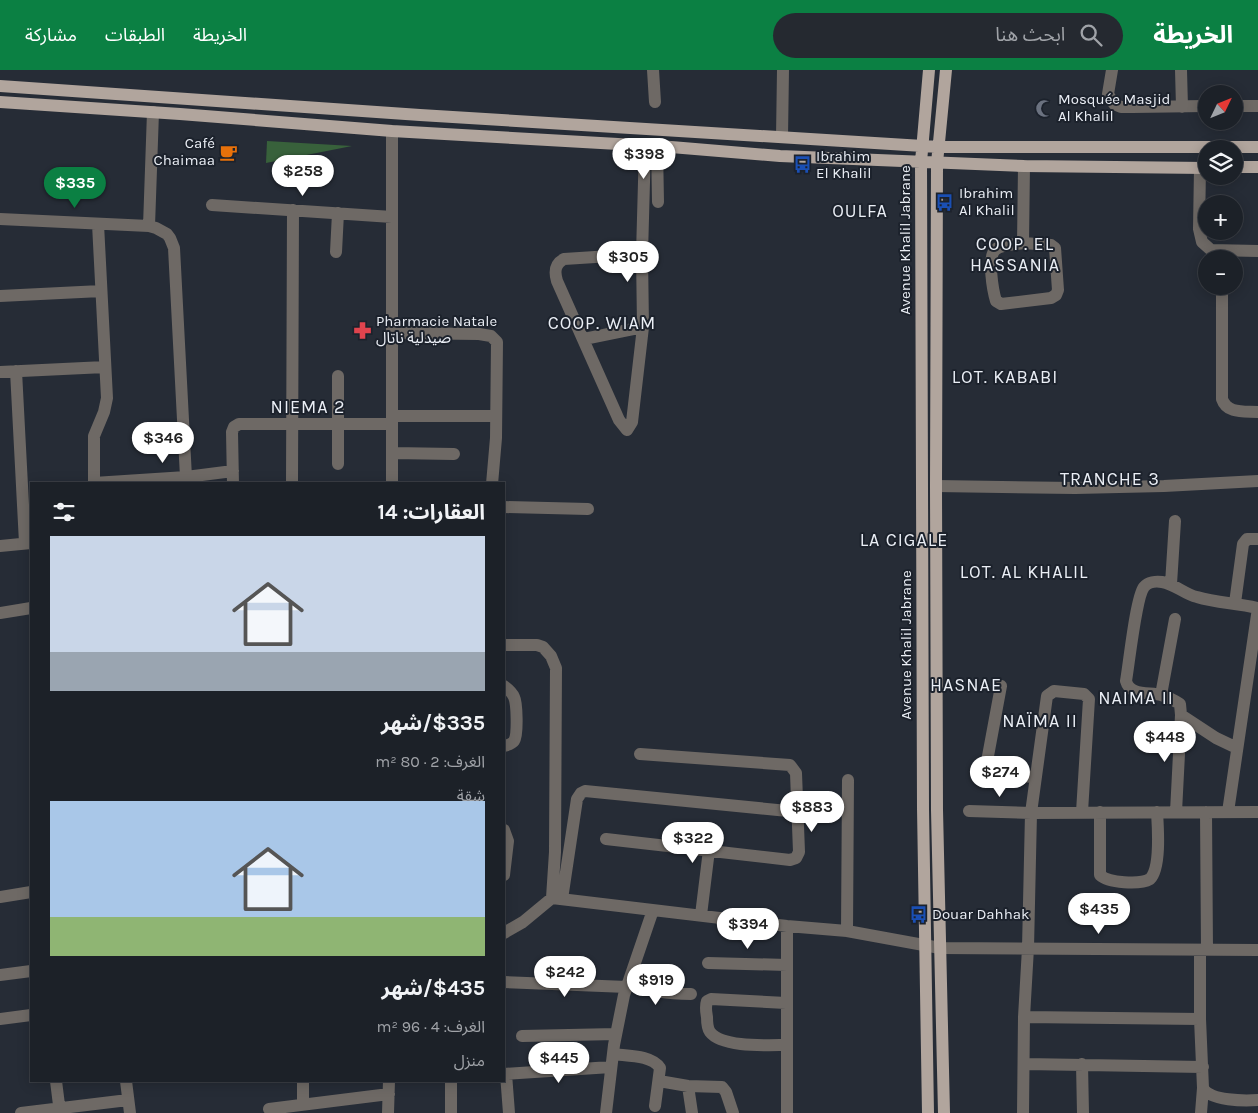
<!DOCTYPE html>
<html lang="ar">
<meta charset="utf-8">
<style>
body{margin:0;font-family:Karla,"Noto Sans Arabic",sans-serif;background:#252930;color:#f1f3f6;direction:rtl;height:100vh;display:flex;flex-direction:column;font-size:19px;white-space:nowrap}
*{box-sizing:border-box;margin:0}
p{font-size:16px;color:#a0a3a8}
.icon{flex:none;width:28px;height:28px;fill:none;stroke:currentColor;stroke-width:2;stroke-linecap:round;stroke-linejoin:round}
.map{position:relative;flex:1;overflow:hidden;direction:ltr}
.sheet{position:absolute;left:30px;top:412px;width:475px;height:600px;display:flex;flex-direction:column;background:#1c2128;border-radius:0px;box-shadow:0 2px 12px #0003,0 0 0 1px #3a3e45;direction:rtl}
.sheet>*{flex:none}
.needle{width:32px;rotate:47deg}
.buttons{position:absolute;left:1198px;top:15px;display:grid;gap:10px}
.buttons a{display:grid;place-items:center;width:45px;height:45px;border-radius:50%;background:#1c2128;box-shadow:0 2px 12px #0003,0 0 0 1px #3a3e45;font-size:25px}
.price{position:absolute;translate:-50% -42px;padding:0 11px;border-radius:18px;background:#fff;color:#222;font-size:16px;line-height:32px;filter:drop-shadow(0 1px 2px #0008)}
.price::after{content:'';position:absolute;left:50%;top:30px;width:15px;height:11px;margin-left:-8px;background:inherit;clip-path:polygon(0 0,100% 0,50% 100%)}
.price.on{background:#0b8043;color:#fff}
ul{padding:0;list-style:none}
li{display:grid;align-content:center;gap:10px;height:265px;padding:0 20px}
li span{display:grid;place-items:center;height:155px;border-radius:0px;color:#555}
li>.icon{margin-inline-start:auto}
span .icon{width:90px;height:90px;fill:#fffc;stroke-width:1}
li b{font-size:21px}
h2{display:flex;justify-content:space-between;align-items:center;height:60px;padding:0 20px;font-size:21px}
header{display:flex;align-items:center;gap:30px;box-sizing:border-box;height:70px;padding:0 25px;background:#0b8043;color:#fff}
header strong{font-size:24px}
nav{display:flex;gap:28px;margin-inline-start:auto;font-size:18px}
.search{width:350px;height:45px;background:#252930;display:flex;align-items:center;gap:12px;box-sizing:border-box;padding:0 18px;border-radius:28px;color:#a0a3a8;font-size:19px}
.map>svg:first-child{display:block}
</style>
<header>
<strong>الخريطة</strong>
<div class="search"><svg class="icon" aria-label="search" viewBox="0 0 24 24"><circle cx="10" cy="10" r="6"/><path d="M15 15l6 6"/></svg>ابحث هنا</div>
<nav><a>الخريطة</a><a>الطبقات</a><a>مشاركة</a></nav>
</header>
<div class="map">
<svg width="1258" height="1043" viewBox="0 0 1258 1043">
<rect width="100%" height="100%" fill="#262c36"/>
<path fill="#38613b" d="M267,71l85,5 -86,17z"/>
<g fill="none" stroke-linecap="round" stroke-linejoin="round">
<path stroke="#6e6965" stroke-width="12" d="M653,0l2,32
M1112,0l-4,24 6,10 7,3h11l74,-1
M1181,0l1,37
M1234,36h24
M392,61v353
M782,67l1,-67
M657,77l1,55
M1200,98l-1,61 3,13 9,8 47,1
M212,135l180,12
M0,149l149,7 7,2 11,6 3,4 4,10 12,229
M149,156l4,-114
M1023,173l28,2 4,3 3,42 -2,5 -5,3 -50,6 -5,-3c-3,-10 -9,-43 -1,-51 6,-6 20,-5 28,-7z
M1023,173l1,-77
M336,182l2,-39
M642,184l-78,5c-9,5 -10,12 -7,22l62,139 8,10 5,-8 11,-95 -1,-73 3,-108
M1222,216v113c5,15 22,12 36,13
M0,226l101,-5
M392,263l87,1 12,2 6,6 -1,96 -4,46
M584,269l59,-12
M16,301l9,172
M0,302l105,-5
M338,306v88
M393,346h103
M393,383l61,1
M94,413l92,-6 47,-6
M94,414v-48l10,-24 3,-14 -9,-174
M233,414l-1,-52 2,-5 5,-3h153
M292,414l1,-274
M936,416l139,2 89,-2 94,-5
M504,437l84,2
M0,476l31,-3
M1171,514l4,-63
M1235,533l8,-59 4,-5h11
M0,543l31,-5
M504,575h33l6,2 8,9 5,12 -1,184 -3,46 -29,24 -19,11
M504,616c4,3 8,6 10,11 3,6 4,38 0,44 -2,3 -6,4 -10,5
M1001,616l-13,70 1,13 5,6 42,2
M1161,625l14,-76
M1237,678l-21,-10 -35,-23 -1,-11c-6,-4 -12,-7 -19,-9 -13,-3 -31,1 -35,-14 3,-17 10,-84 18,-94 4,-5 12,-6 18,-5 13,2 22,12 35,15 19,6 40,6 60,11
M969,741l62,2 227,-1
M1100,742v63c8,8 40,10 50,4 11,-11 8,-51 7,-67
M1176,742l5,-97
M1206,742l1,138
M1228,742l30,-204
M504,760l4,11 -4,34
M606,769l184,21 6,-2 3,-6 -3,-79 -6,-8 -150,-11
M0,827l31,-5
M552,828l235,28 60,5 93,17 318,2
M562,829l15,-100 4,-6 4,-2 213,21
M701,845l8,-65
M787,856v187
M847,861l1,-151
M1200,881v68l3,69c7,13 42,13 55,12
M708,893l79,2
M0,905l31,-4
M629,911c21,11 39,13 62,13
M504,912l123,5
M786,933l-75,-4 -4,2c-2,6 -1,10 0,16 0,5 0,11 3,15 12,16 59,13 77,13
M1024,947l176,2
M0,949l31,-4
M522,966l94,-2
M613,984c14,2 39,1 47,14l-5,38
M1025,994l178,3
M1082,994l1,49
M504,1004l107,-7
M506,1004l3,39
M56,1011l4,32
M126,1011l4,32
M303,1011v22
M451,1011v32
M659,1011l29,5 34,1 4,5 7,21
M688,1016l4,27
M269,1039l120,-15
M21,1043l107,-13
M388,1043l1,-32
M606,1043l8,-68 10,-50 29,-85
M1023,1043l1,-96 4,-69 3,-135 16,-117 7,-5 30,3 5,5 -7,113
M1201,1043l2,-25"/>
<path stroke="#b1a59d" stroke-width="12" d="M0,16l420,29 519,32h319
M0,32l180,12 212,17 279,16 109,9 244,10 182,2
M1234,97h24
M928,1043l-5,-305 -2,-646 8,-92
M944,1043l-7,-303 -1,-324 1,-323 9,-93"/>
</g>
<defs>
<symbol id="mosque-bare" viewBox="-9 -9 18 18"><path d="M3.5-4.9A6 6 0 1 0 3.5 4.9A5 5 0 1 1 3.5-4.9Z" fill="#6b7280" stroke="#1c222c" stroke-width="2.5" paint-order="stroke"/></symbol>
<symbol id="cafe-bare" viewBox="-9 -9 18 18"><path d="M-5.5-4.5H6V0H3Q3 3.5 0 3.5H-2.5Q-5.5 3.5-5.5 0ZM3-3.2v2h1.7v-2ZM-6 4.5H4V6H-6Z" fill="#e8710a" stroke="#1c222c" stroke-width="2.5" paint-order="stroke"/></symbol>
<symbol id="bus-bare" viewBox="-9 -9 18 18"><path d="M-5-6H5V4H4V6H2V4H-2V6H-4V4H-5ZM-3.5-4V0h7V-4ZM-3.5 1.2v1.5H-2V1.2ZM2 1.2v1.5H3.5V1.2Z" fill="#1a4fb4" stroke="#1c222c" stroke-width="2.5" paint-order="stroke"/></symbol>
<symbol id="pharmacy-bare" viewBox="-9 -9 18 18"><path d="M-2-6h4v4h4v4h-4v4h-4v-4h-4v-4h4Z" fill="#e0444e" stroke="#1c222c" stroke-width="2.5" paint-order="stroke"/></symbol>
</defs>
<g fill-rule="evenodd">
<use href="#mosque-bare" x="1032" y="26" width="25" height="25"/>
<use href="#cafe-bare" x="216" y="70" width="25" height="25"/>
<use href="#bus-bare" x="790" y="82" width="25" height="25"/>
<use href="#bus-bare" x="932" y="120" width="25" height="25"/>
<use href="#pharmacy-bare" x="350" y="248" width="25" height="25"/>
<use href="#bus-bare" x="906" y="832" width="25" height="25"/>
</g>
<g text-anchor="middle" stroke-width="4" stroke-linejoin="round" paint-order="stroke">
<g font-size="15" fill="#eaeef5" stroke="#1c222c" text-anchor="start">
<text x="1058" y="34">Mosquée Masjid<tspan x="1058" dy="17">Al Khalil</tspan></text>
<text x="215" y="78" text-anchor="end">Café<tspan x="215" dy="17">Chaimaa</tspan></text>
<text x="816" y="91">Ibrahim<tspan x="816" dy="17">El Khalil</tspan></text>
<text x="959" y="128">Ibrahim<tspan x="959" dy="17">Al Khalil</tspan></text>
<text x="376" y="256">Pharmacie Natale<tspan x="376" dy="17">صيدلية ناتال</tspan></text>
<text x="932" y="849">Douar Dahhak</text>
</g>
<g font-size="15" fill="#eaeef5" stroke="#1c222c">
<text transform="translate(905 170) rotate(-90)" y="5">Avenue Khalil Jabrane</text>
<text transform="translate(906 575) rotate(-90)" y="5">Avenue Khalil Jabrane</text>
</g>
<g font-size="18" letter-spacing="1" fill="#eaeef5" stroke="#1c222c">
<text x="860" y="147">OULFA</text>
<text x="1015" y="180">COOP. EL<tspan x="1015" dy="21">HASSANIA</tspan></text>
<text x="602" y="259">COOP. WIAM</text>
<text x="1005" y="313">LOT. KABABI</text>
<text x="308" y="343">NIEMA 2</text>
<text x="1110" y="415">TRANCHE 3</text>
<text x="904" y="476">LA CIGALE</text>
<text x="1024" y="508">LOT. AL KHALIL</text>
<text x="966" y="621">HASNAE</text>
<text x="1136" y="634">NAIMA II</text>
<text x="1040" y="657">NAÏMA II</text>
</g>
</g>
</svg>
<div class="buttons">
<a><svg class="needle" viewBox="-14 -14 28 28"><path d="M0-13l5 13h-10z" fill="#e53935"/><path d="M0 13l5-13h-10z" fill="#a0a3a8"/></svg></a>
<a><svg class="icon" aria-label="layers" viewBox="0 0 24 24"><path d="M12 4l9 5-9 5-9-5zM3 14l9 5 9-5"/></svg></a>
<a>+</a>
<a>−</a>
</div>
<b class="price" style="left:644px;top:110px">$398</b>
<b class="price" style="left:303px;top:127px">$258</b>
<b class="price on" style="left:75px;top:139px">$335</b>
<b class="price" style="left:628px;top:213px">$305</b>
<b class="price" style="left:163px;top:394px">$346</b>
<b class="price" style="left:1165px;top:693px">$448</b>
<b class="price" style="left:1000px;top:728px">$274</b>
<b class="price" style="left:812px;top:763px">$883</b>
<b class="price" style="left:693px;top:794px">$322</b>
<b class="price" style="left:1099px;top:865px">$435</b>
<b class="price" style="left:748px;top:880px">$394</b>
<b class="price" style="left:565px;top:928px">$242</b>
<b class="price" style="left:656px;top:936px">$919</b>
<b class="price" style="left:559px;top:1014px">$445</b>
<section class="sheet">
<h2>العقارات: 14<svg class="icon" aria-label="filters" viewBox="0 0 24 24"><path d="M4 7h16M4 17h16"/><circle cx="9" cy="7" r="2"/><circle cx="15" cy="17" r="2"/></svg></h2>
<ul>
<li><span style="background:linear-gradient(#c9d6e8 75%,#9aa5b1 0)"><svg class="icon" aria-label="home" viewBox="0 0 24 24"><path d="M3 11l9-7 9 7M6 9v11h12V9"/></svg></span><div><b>$335/شهر</b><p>الغرف: 2 · 80 m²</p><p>شقة</p></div></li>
<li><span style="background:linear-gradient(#a9c7e8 75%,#8fb573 0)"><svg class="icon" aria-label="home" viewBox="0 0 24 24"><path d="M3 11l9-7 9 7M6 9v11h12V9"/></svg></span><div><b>$435/شهر</b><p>الغرف: 4 · 96 m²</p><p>منزل</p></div></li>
</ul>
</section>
</div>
